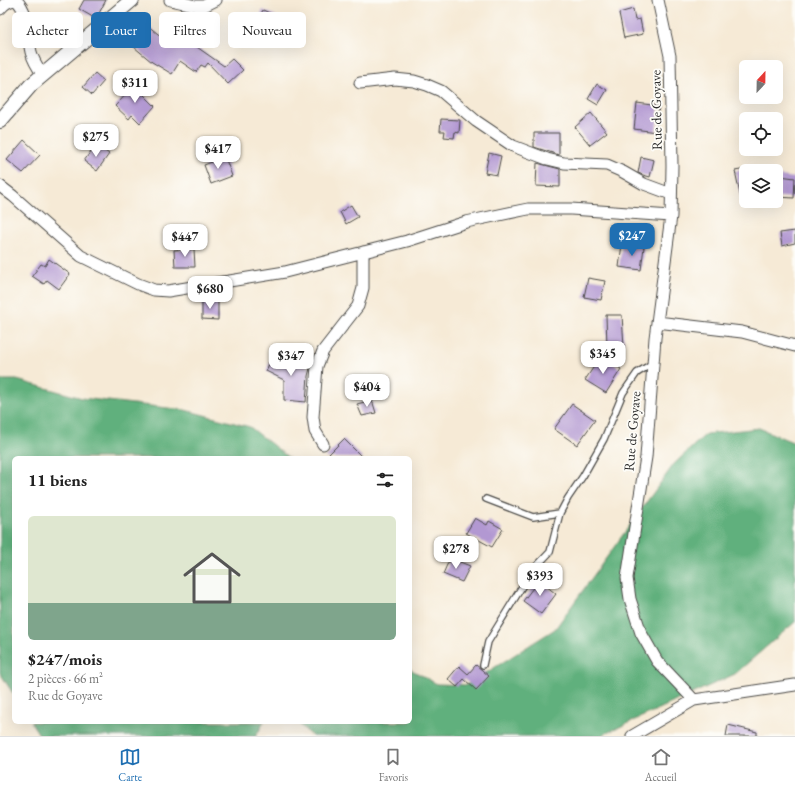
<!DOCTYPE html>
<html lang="fr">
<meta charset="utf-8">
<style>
body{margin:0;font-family:"EB Garamond",serif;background:#f2f2f2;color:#222;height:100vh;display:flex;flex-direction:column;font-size:15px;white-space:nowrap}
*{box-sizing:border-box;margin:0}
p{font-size:13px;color:#767676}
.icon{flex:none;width:22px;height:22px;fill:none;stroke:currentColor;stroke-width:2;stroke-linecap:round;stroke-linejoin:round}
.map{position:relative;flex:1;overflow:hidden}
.drawer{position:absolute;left:12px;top:456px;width:400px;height:268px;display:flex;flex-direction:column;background:#fff;border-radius:6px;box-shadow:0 4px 16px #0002}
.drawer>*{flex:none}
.top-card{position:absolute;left:12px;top:12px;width:400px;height:36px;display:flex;gap:8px}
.needle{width:26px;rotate:22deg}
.tools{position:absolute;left:739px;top:60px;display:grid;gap:8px}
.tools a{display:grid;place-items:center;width:44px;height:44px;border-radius:6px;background:#fff;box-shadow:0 4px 16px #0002;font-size:20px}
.price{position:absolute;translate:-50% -34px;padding:0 9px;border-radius:8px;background:#fff;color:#222;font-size:13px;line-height:26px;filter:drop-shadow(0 1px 2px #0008)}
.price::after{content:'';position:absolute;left:50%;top:24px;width:12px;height:9px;margin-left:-6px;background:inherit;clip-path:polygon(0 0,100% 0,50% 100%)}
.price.on{background:#1f6fb2;color:#fff}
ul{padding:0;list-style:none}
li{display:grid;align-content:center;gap:8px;height:212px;padding:0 16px}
li span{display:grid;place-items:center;height:124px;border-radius:6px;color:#555}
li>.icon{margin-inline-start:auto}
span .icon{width:72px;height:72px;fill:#fffc;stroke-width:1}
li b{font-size:17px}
h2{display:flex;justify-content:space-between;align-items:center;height:48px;padding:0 16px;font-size:17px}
.pill{padding:0 14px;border-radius:6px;background:#fff;box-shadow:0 4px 16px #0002;font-size:14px;line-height:36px}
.pill.on{background:#1f6fb2;color:#fff}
.dock{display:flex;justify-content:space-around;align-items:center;height:56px;border-top:1px solid #e0e0e0;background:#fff;font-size:11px;color:#767676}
.dock a{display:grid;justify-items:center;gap:2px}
.dock .on{color:#1f6fb2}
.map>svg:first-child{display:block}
</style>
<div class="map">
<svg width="795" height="736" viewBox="0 0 795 736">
<rect width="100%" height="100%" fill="#fdfcf7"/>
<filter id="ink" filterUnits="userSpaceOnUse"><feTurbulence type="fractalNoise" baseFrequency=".025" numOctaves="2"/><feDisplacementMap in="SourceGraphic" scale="8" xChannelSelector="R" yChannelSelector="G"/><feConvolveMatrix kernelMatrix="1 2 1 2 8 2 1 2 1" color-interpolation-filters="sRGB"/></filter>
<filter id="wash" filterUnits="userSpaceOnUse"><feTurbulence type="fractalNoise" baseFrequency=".012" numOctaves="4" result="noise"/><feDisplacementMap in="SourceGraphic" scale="16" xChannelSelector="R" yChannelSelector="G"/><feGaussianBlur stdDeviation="0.9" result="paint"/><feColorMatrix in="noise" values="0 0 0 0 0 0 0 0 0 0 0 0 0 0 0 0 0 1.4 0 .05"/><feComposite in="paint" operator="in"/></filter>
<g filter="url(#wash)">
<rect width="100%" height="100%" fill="#f6ead6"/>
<path fill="#60b07d" stroke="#466e54" d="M0,380h17l65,18 103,12 65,17 39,31h-275v237l-14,-22z
M759,428l36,15v179l-60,52 -135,62h-288l-15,-14h113v-53l27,15 30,1 88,-56 119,-165 32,-30z
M31,722h233l-8,14h-216z"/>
<g id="blocks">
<path fill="#b298d2" d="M84,0h22l-10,19 -17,-10z
M633,9l2,11 5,-1 3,15 -19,4 -5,-25z
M263,10l15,7 -11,20 -4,-2 -3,5 -10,-5z
M180,16l13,9 -9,13 40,28 8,-7 11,11 -15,14 -20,-21 -3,4 -4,-2 -5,7 -16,-11 -8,13 -20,-12 -18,-15 5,-6 -3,-2 11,-14 16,13z
M95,73l9,8 -12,14 -9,-8z
M136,84l9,8 -2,2 12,12 -15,17 -8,-8 -3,4 -14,-13z
M597,84l10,6 -9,15 -10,-6z
M637,103l22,3 -3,26 -22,-3z
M591,113l16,19 -17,13 -15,-18z
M441,119l19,1 -1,13 -4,-1 -1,6 -10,-1 1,-6h-5z
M534,133h25v22l-25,-8z
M24,140l16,15 -17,18 -16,-13z
M96,144l13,10 -12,17 -13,-10z
M489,153l12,3 -4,19 -12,-2z
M225,157l7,19 -21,8 -7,-19z
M641,157l13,3 -4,17 -7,-2 -5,-2z
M537,163l23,6v18l-24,-1z
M746,169v34h-4l-7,-32z
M780,176l15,2 -1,20 -16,-1z
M351,205l7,12 -12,7 -6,-12z
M795,231v12l-13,3 -2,-13z
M622,244l22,3 -3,23 -22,-3z
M194,249l1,18h-20l-1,-17z
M49,259l21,15 -11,15 -12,-9 -3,4 -12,-8 9,-12 4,2z
M588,278l17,3 -4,19 -17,-3z
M202,300l16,1v19l-16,-1z
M606,315h16l2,32h-17z
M274,352l36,16 -2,8 -2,26 -22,-2v-20l-18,-9z
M601,356l20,13 -15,24 -21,-13z
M372,400l4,13 -14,3 -5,-12z
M572,404l23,16 -18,25 -23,-16z
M344,439l19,19h-38z
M475,518l12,7 2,-4 14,8 -11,18 -26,-14z
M450,558l20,8 -8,16 -19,-8z
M539,580l17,14 -15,20 -18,-13z
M476,665l13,11 -13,14 -12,-11 -7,8 -9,-8 11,-13 9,8z
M728,725l29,7v4h-31z"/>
</g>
</g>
<g filter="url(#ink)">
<use href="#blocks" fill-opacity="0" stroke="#494845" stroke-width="1"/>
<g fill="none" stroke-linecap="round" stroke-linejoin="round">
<defs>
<path id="service" d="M486,499l47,18 27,-4 8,-15 15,-22 21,-37 19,-46 14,-20 16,-10
M483,665l5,-23 43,-70 19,-20 10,-39"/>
<path id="minor" d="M170,0l26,6h8l12,-6
M658,0l12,56 2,110 -1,50 -16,122 -9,119 -19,121 3,21 11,34 16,28 37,39
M0,9c4,-5 9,-9 16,-9 14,13 11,35 15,52 2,8 7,16 12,23
M360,83l35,-4 19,2 13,4 14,6 35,30 37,25 34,13 17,4 43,2 16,7 21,12 27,10
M0,186l13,10 68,60 57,28 16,6 14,1 117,-19 122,-31 59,-19 62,-13h43l100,7
M657,322l85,10 53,14
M323,444l-8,-13 -2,-14 4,-51 6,-15 35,-45 5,-18v-36
M632,736l62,-36 101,-15"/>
<path id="tertiary" d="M0,121l31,-36 101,-85"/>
</defs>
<use href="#service" stroke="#494845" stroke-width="8"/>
<use href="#minor" stroke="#494845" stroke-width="13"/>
<use href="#tertiary" stroke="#494845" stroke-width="16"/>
<use href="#service" stroke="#fff" stroke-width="5.5"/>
<use href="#minor" stroke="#fff" stroke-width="11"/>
<use href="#tertiary" stroke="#fff" stroke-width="14"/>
</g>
</g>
<g text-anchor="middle" stroke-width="3.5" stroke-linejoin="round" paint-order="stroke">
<g font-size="14" fill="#2b2b2b" stroke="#fdfcf7">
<text transform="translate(656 110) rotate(-91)" y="5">Rue de Goyave</text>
<text transform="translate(632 431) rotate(-85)" y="5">Rue de Goyave</text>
</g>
</g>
</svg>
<div class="tools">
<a><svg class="needle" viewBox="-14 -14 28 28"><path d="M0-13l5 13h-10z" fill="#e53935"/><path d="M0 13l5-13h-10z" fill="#767676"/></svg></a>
<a><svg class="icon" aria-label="locate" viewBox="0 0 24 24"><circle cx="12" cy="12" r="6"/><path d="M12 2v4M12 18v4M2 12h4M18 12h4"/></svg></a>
<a><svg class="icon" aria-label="layers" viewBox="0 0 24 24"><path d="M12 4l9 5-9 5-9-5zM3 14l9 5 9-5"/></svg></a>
</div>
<b class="price" style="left:135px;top:104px">$311</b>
<b class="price" style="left:96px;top:158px">$275</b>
<b class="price" style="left:218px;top:170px">$417</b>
<b class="price on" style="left:632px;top:257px">$247</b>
<b class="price" style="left:185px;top:258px">$447</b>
<b class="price" style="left:210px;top:310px">$680</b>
<b class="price" style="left:603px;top:375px">$345</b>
<b class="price" style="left:291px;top:377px">$347</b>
<b class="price" style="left:367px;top:408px">$404</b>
<b class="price" style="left:456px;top:570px">$278</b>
<b class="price" style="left:540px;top:597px">$393</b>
<div class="top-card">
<a class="pill">Acheter</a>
<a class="pill on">Louer</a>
<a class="pill">Filtres</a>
<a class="pill">Nouveau</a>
</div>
<section class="drawer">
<h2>11 biens<svg class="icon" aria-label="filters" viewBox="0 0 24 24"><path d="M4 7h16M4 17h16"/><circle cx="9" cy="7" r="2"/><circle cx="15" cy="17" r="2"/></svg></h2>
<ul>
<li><span style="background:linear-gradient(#dfe7d0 70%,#7fa58c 0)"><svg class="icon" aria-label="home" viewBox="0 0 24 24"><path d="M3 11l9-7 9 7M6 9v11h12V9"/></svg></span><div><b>$247/mois</b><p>2 pièces · 66 m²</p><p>Rue de Goyave</p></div></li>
</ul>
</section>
</div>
<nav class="dock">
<a class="on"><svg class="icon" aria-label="map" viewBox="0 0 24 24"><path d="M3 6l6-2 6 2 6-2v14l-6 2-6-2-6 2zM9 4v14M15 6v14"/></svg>Carte</a>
<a><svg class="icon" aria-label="saved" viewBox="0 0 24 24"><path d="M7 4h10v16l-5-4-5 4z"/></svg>Favoris</a>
<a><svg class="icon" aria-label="home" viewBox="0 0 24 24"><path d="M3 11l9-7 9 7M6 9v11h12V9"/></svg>Accueil</a>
</nav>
